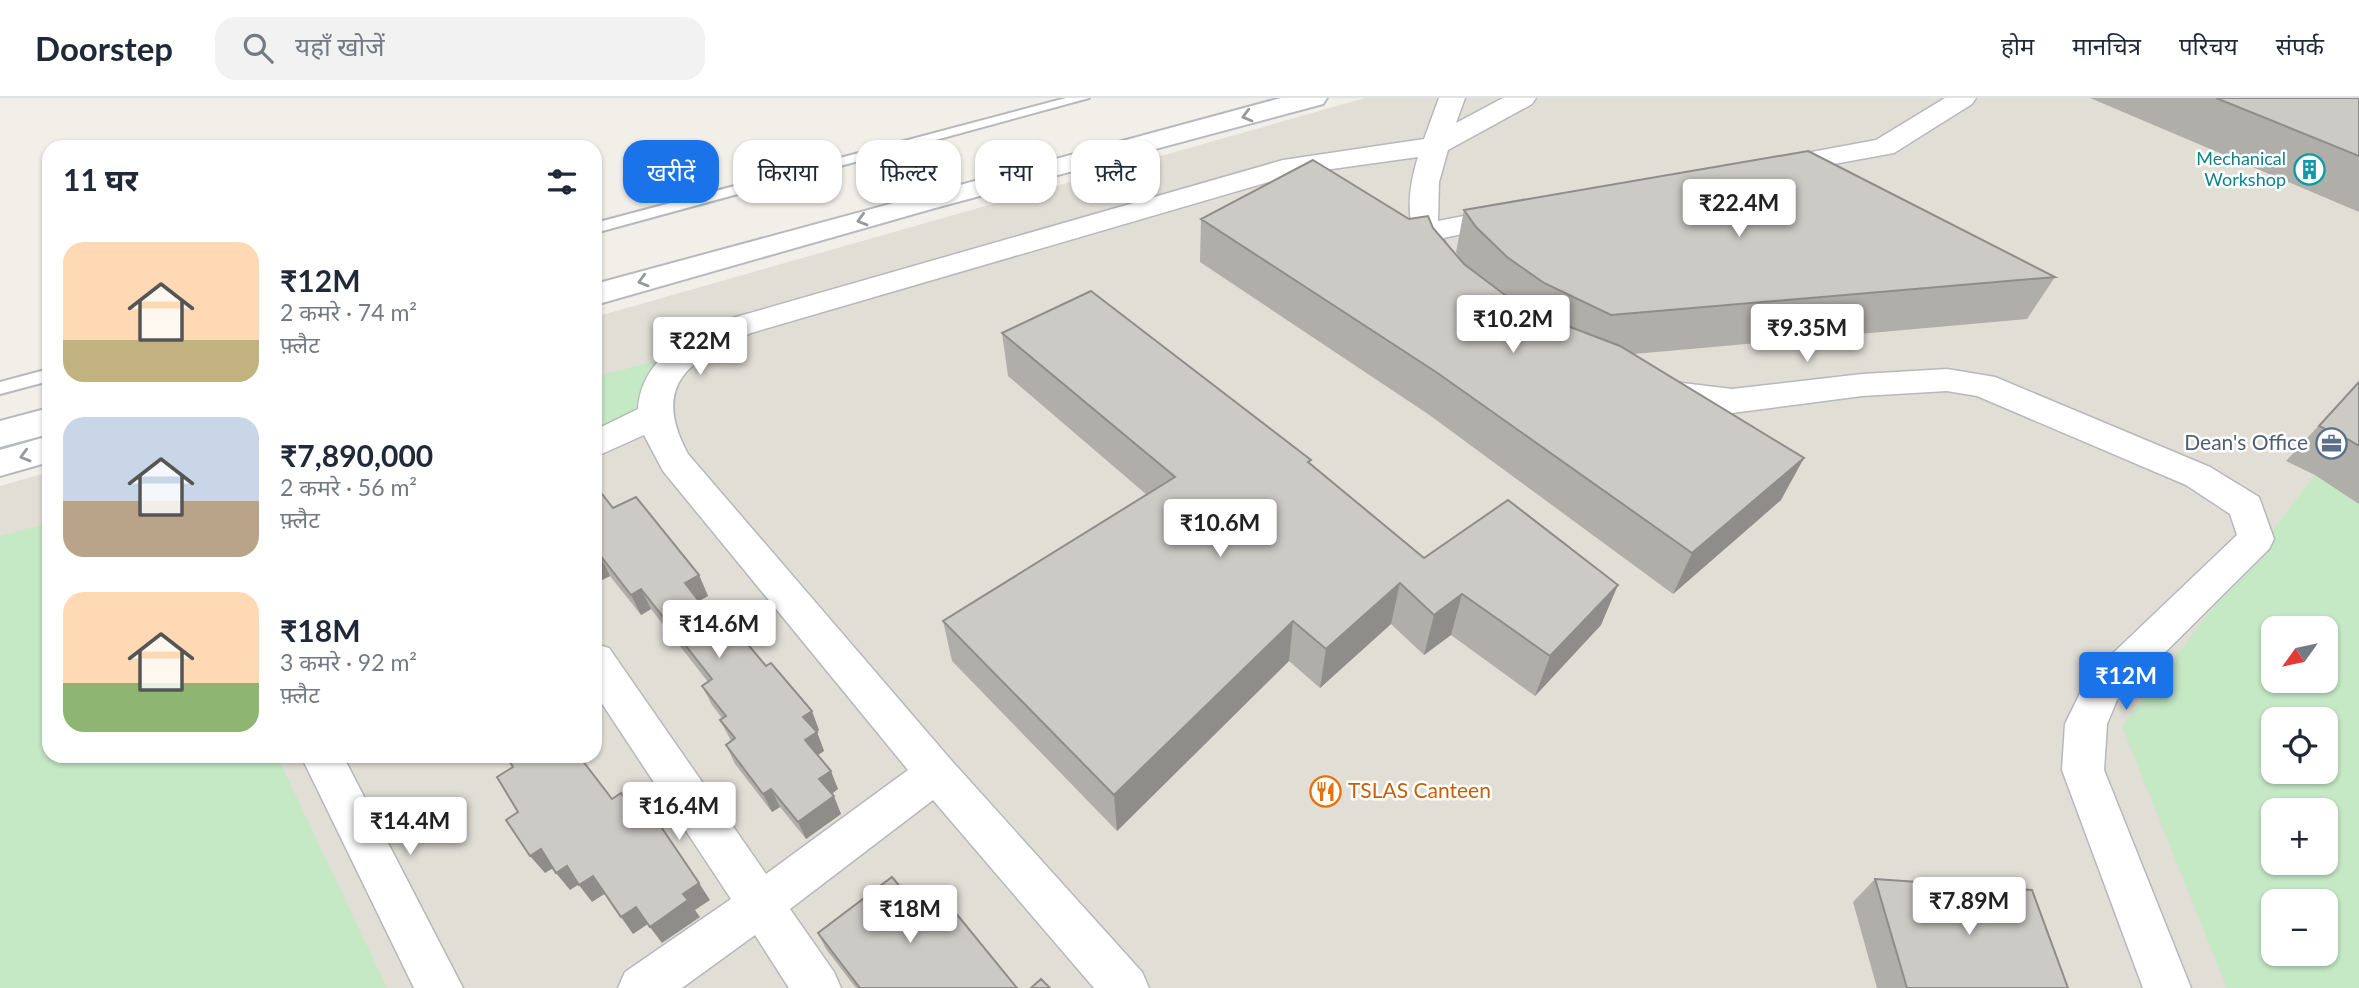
<!DOCTYPE html>
<html lang="hi">
<meta charset="utf-8">
<style>
body{margin:0;font-family:Lato,"Noto Sans Devanagari",sans-serif;background:#f2f2f3;color:#1f2937;height:100vh;display:flex;flex-direction:column;font-size:26px;white-space:nowrap}
*{box-sizing:border-box;margin:0}
p{font-size:23px;color:#747a83}
.icon{flex:none;width:38px;height:38px;fill:none;stroke:currentColor;stroke-width:2;stroke-linecap:round;stroke-linejoin:round}
.map{position:relative;flex:1;overflow:hidden}
.drawer{position:absolute;left:42px;top:42px;width:560px;height:623px;display:flex;flex-direction:column;background:#fff;border-radius:21px;box-shadow:0 2px 5px #0004}
.drawer>*{flex:none}
.guide{position:absolute;left:623px;top:42px;width:665px;height:63px;display:flex;gap:14px}
.needle{width:46px;rotate:237deg}
.tools{position:absolute;left:2261px;top:518px;display:grid;gap:14px}
.tools a{display:grid;place-items:center;width:77px;height:77px;border-radius:14px;background:#fff;box-shadow:0 2px 5px #0004;font-size:35px}
.price{position:absolute;translate:-50% -60px;padding:0 16px;border-radius:7px;background:#fff;color:#222;font-size:23px;line-height:46px;filter:drop-shadow(0 2px 4px #0008)}
.price::after{content:'';position:absolute;left:50%;top:42px;width:21px;height:16px;margin-left:-10px;background:inherit;clip-path:polygon(0 0,100% 0,50% 100%)}
.price.selected{background:#1a73e8;color:#fff}
ul{padding:0;list-style:none}
li{display:flex;align-items:center;gap:21px;height:175px;padding:0 21px}
li span{display:grid;place-items:center;flex:none;width:196px;height:140px;border-radius:21px;color:#555}
li>.icon{margin-inline-start:auto}
span .icon{width:84px;height:84px;fill:#fffc;stroke-width:1}
li b{font-size:30px}
h2{display:flex;justify-content:space-between;align-items:center;height:84px;padding:0 21px;font-size:30px}
.tag{padding:0 24px;border-radius:21px;background:#fff;box-shadow:0 2px 5px #0004;font-size:24px;line-height:63px}
.tag.selected{background:#1a73e8;color:#fff}
header{display:flex;align-items:center;gap:42px;box-sizing:border-box;height:98px;padding:0 35px;background:#fff;border-bottom:2px solid #e0e1e3}
header strong{font-size:33px}
nav{display:flex;gap:38px;margin-inline-start:auto;font-size:24px}
.search{width:490px;height:63px;background:#f2f2f3;display:flex;align-items:center;gap:18px;box-sizing:border-box;padding:0 24px;border-radius:21px;color:#747a83;font-size:26px}
.map>svg:first-child{display:block}
</style>
<header>
<strong>Doorstep</strong>
<div class="search"><svg class="icon" aria-label="search" viewBox="0 0 24 24"><circle cx="10" cy="10" r="6"/><path d="M15 15l6 6"/></svg>यहाँ खोजें</div>
<nav><a>होम</a><a>मानचित्र</a><a>परिचय</a><a>संपर्क</a></nav>
</header>
<div class="map">
<svg width="2359" height="890" viewBox="0 0 2359 890">
<rect width="100%" height="100%" fill="#f1efe8"/>
<path fill="#e1ded6" fill-rule="evenodd" d="M1365,0h994v890h-2359v-502l49,-14v284h546v-439zM2273,530h53v53h-53zM2273,621h53v53h-53zM2273,712h53v53h-53zM2273,803h53v53h-53z"/>
<path fill="#c5e8c5" fill-rule="evenodd" d="M683,256l-38,66 -50,23v-66z
M2315,377l44,25v488h-132l-105,-262zM2273,530h53v53h-53zM2273,621h53v53h-53zM2273,712h53v53h-53zM2273,803h53v53h-53z
M49,425v233h228l110,232h-387v-452z"/>
<g fill="none" stroke-linecap="round" stroke-linejoin="round">
<defs>
<path id="lane" d="M1066,0h23l-494,135v-10z
M49,271v12l-49,13v-12z"/>
<path id="street" d="M1439,0h26l-9,25 47,-25h33l-4,6 -84,46 -9,32 -1,39 72,-14 10,3 5,6 -5,6 -77,16 13,24 -4,7 -11,2 -11,-2c-24,-37 -25,-70 -12,-112l-122,17 -545,159c-61,26 -101,51 -63,121l263,306 191,212 7,16h-55l-161,-188 -143,109 44,63 7,16h-52l-34,-53 -73,53h-64l7,-16 106,-73 -136,-206v-49l14,4 157,226 142,-104 -245,-299 -19,-36 -49,22v-27l43,-21c4,-51 48,-73 91,-90l554,-159 141,-21z
M1945,0h31l-4,6 -78,49 -120,22 -10,-2 -4,-6 4,-6 10,-2 102,-19z
M1947,271l48,8 215,90 49,30 15,42 -5,10 -152,151 -10,24 -3,46 87,218h-48l-81,-218 3,-46 23,-47 149,-142 -7,-21 -44,-29 -209,-89 -30,-5 -85,5 -130,17 -75,-11 -12,-3 -5,-8 5,-8 12,-3 75,9 130,-15z
M301,658h42l120,232h-49z"/>
<path id="secondary" d="M1281,0h46l-4,6 -388,104 -340,97v-21z
M49,310v26l-49,13v-26z
M49,338v26l-49,14v-26z"/>
</defs>
<use href="#lane" stroke="#b5b8bc" stroke-width="4"/>
<use href="#street" stroke="#b5b8bc" stroke-width="3"/>
<use href="#secondary" stroke="#b6babf" stroke-width="4"/>
<use href="#lane" fill="#fff" fill-rule="evenodd"/>
<use href="#street" fill="#fff" fill-rule="evenodd"/>
<use href="#secondary" fill="#fff" fill-rule="evenodd"/>
</g>
<path fill="#afaea9" d="M2090,0h269v114z
M1464,112l591,67 -28,42 -393,35 147,146 -108,94 -245,-180 -228,-152 1,-43 232,9 27,31 -4,-7z
M1002,235l308,132 114,93 177,67 -66,71 -84,-61 -27,20 -33,-31 -71,64 -31,-27 -172,170 -165,-170 -9,-40 204,-126 -139,-119z
M2359,284v122l-44,-29 -29,-14z
M595,387l18,23 86,67 9,21 -9,5 31,40 89,89 -2,2 7,19 -7,4 21,34 -6,5 9,20 -35,25 -26,-32 -8,5 -37,-48 -9,-19 5,-4 -11,-21 2,-2 -10,-13 -10,-19 6,-4 -57,-73 -10,6 -31,-39 -8,4 -7,-8z
M1875,781l193,109h-191l-24,-86z
M916,808l101,82h-161l-30,-39 -8,-16z"/>
<path fill="#8f8d8a" d="M1804,360l-23,42 -108,94 19,-41z
M600,457l10,21 -8,4 -7,-14v-8z
M699,477l9,21 -13,7 -10,-20z
M1400,485l-9,41 -71,64 6,-39z
M1618,487l-17,40 -66,71 15,-40z
M641,491l10,20 -10,6 -10,-20z
M1462,496l-11,41 -27,20 10,-40z
M1293,523l-4,40 -172,170 -3,-36z
M812,613l7,19 -2,2 7,19 -12,8 -7,-19 -2,-23z
M831,673l7,18 -11,8 -8,-18z
M771,691l9,18 -8,5 -9,-18z
M834,698l7,18 -35,25 -8,-17z
M541,751l14,18 -10,6 -15,-17z
M567,768l14,17 -11,7 -14,-17z
M593,778l13,17 -14,9 -13,-17z
M699,785l11,17 -15,10 5,7 -38,26 -12,-16 33,-33z
M636,809l12,17 -15,10 -12,-17z"/>
<path fill="#cccac5" stroke="#8f8d8a" stroke-width="2" d="M2216,0h143v58z
M1808,53l247,126 -444,38 -67,-32 -37,-26 -31,-30 -12,-17z
M1313,62l96,59 19,-3 5,12 31,36 41,31 47,25 68,26 184,112 -112,95 -256,-181 -235,-153z
M1091,193l220,169 -3,2 116,96 84,-58 110,85 -68,71 -88,-62 -28,21 -34,-32 -74,66 -33,-28 -179,174 -171,-174 232,-144 -173,-144z
M2359,284v64l-10,-6 -30,-14z
M595,387l18,23 23,-11 63,78 -14,8 45,58 10,-6 26,31 5,-3 41,48 -9,6 14,15 -12,8 26,31 -12,8 15,17 -36,26 -27,-33 -8,5 -37,-49 9,-7 -15,-18 6,-4 -24,-30 10,-7 -71,-90 -10,6 -31,-40 -5,3z
M506,658h56l1,2 3,-2h13l33,43 9,-6 8,11 12,-7 58,86 -16,11 5,6 -38,27 -14,-20 -15,10 -28,-41 -14,9 -12,-19 -11,7 -15,-24 -11,7 -24,-36 12,-8 -21,-35 16,-10z
M892,779l24,29 21,-16 80,98h-157l-42,-55z
M1875,781l157,11 36,98h-161z
M1041,881l9,9h-19z"/>
<defs><path id="oneway-chevron" d="M-2-3.5L2.5 0L-2 3.5" fill="none" stroke-width="1.6" stroke-linecap="round" stroke-linejoin="round" transform="scale(1.75)"/></defs>
<g stroke="#979a9d">
<use href="#oneway-chevron" transform="translate(1247 18) rotate(165)"/>
<use href="#oneway-chevron" transform="translate(862 122) rotate(164)"/>
<use href="#oneway-chevron" transform="translate(643 183) rotate(164)"/>
<use href="#oneway-chevron" transform="translate(25 358) rotate(164)"/>
</g>
<defs>
<symbol id="building-ring" viewBox="-11 -11 22 22"><circle r="9.5" fill="#fff" stroke="#0f9aa8" stroke-width="1.5"/><path d="M-4-6H4V6H1V3H-1V6H-4ZM-2.5-4.3h1.7v1.8h-1.7ZM.8-4.3h1.7v1.8H.8ZM-2.5-1h1.7V.8h-1.7ZM.8-1h1.7V.8H.8Z" fill="#0f9aa8"/></symbol>
<symbol id="office-ring" viewBox="-11 -11 22 22"><circle r="9.5" fill="#fff" stroke="#5c6f8a" stroke-width="1.5"/><path d="M-6-3h4V-5.5h4V-3h4V5H-6ZM-1-4.5V-3h2v-1.5ZM-6 0V1H6V0Z" fill="#5c6f8a"/></symbol>
<symbol id="restaurant-ring" viewBox="-11 -11 22 22"><circle r="9.5" fill="#fff" stroke="#e8710a" stroke-width="1.5"/><path d="M-5-6h1v4h1v-4h1v4h1v-4h1v5L-1.5 .5V6h-2V.5L-5-1ZM5-6V6H3V1.5H1.5Q1.5-4 5-6Z" fill="#e8710a"/></symbol>
</defs>
<g fill-rule="evenodd">
<use href="#building-ring" x="2292" y="54" width="35" height="35"/>
<use href="#office-ring" x="2314" y="328" width="35" height="35"/>
<use href="#restaurant-ring" x="1308" y="676" width="35" height="35"/>
</g>
<g text-anchor="middle" stroke-width="5" stroke-linejoin="round" paint-order="stroke">
<g font-size="18" fill="#0d838f" stroke="#fff" text-anchor="end">
<text x="2286" y="67">Mechanical<tspan x="2286" dy="21">Workshop</tspan></text>
</g>
<g font-size="21" fill="#4e5e75" stroke="#fff" text-anchor="end">
<text x="2308" y="352">Dean's Office</text>
</g>
<g font-size="21" fill="#c56008" stroke="#fff" text-anchor="start">
<text x="1348" y="700">TSLAS Canteen</text>
</g>
</g>
</svg>
<div class="tools">
<a><svg class="needle" viewBox="-14 -14 28 28"><path d="M0-13l5 13h-10z" fill="#e53935"/><path d="M0 13l5-13h-10z" fill="#747a83"/></svg></a>
<a><svg class="icon" aria-label="locate" viewBox="0 0 24 24"><circle cx="12" cy="12" r="6"/><path d="M12 2v4M12 18v4M2 12h4M18 12h4"/></svg></a>
<a>+</a>
<a>−</a>
</div>
<b class="price" style="left:1739px;top:141px">₹22.4M</b>
<b class="price" style="left:1513px;top:257px">₹10.2M</b>
<b class="price" style="left:1807px;top:266px">₹9.35M</b>
<b class="price" style="left:700px;top:279px">₹22M</b>
<b class="price" style="left:1220px;top:461px">₹10.6M</b>
<b class="price" style="left:719px;top:562px">₹14.6M</b>
<b class="price selected" style="left:2126px;top:614px">₹12M</b>
<b class="price" style="left:679px;top:744px">₹16.4M</b>
<b class="price" style="left:410px;top:759px">₹14.4M</b>
<b class="price" style="left:1969px;top:839px">₹7.89M</b>
<b class="price" style="left:910px;top:847px">₹18M</b>
<div class="guide">
<a class="tag selected">खरीदें</a>
<a class="tag">किराया</a>
<a class="tag">फ़िल्टर</a>
<a class="tag">नया</a>
<a class="tag">फ़्लैट</a>
</div>
<section class="drawer">
<h2>11 घर<svg class="icon" aria-label="filters" viewBox="0 0 24 24"><path d="M4 7h16M4 17h16"/><circle cx="9" cy="7" r="2"/><circle cx="15" cy="17" r="2"/></svg></h2>
<ul>
<li><span style="background:linear-gradient(#ffd9b3 70%,#c2b280 0)"><svg class="icon" aria-label="home" viewBox="0 0 24 24"><path d="M3 11l9-7 9 7M6 9v11h12V9"/></svg></span><div><b>₹12M</b><p>2 कमरे · 74 m²</p><p>फ़्लैट</p></div></li>
<li><span style="background:linear-gradient(#c9d6e8 60%,#b9a48a 0)"><svg class="icon" aria-label="home" viewBox="0 0 24 24"><path d="M3 11l9-7 9 7M6 9v11h12V9"/></svg></span><div><b>₹7,890,000</b><p>2 कमरे · 56 m²</p><p>फ़्लैट</p></div></li>
<li><span style="background:linear-gradient(#ffd9b3 65%,#8fb573 0)"><svg class="icon" aria-label="home" viewBox="0 0 24 24"><path d="M3 11l9-7 9 7M6 9v11h12V9"/></svg></span><div><b>₹18M</b><p>3 कमरे · 92 m²</p><p>फ़्लैट</p></div></li>
</ul>
</section>
</div>
